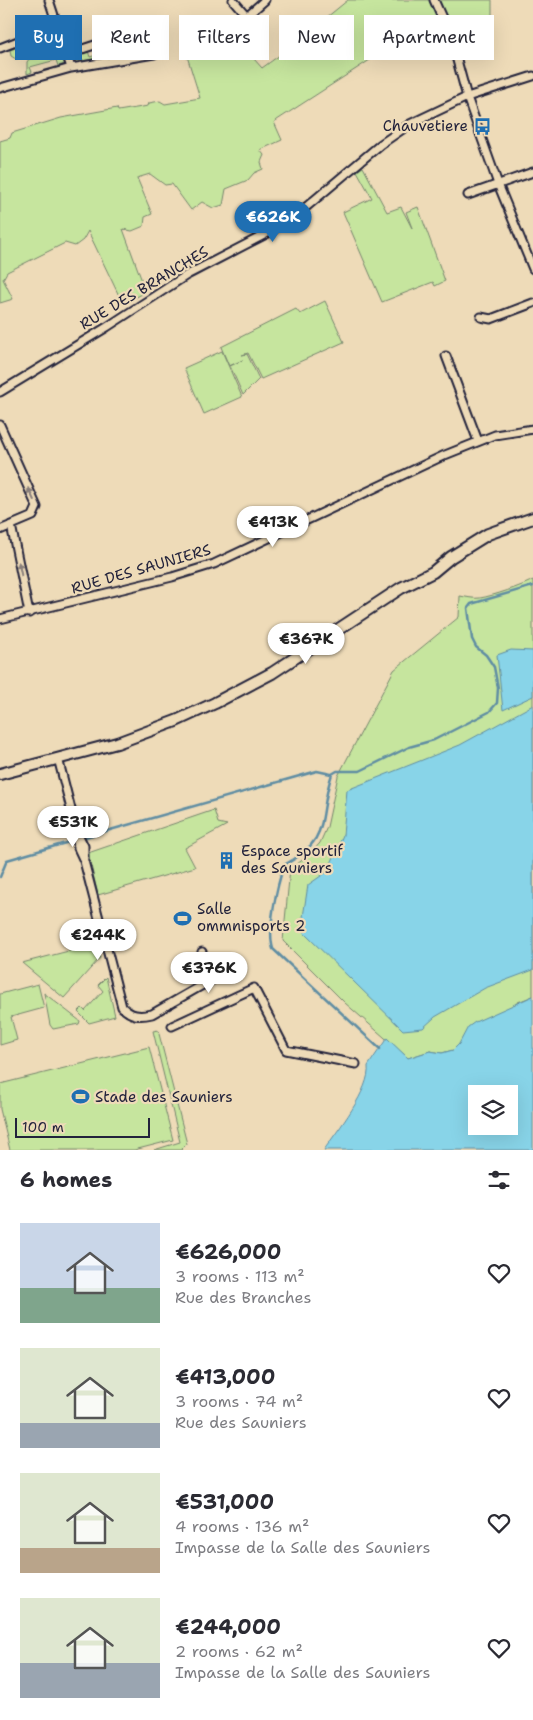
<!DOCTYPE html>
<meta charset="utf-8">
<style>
body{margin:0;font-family:"Shantell Sans",sans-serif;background:#f7f7f7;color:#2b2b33;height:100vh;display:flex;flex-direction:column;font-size:19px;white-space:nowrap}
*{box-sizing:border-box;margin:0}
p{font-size:16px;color:#7c7c81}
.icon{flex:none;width:28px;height:28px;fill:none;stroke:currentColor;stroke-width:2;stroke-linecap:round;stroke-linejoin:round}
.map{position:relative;height:1150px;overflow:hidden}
.side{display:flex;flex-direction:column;background:#fff;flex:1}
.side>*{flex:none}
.top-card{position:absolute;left:15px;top:15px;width:504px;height:45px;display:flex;gap:10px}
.fabs{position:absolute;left:468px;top:1085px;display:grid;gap:10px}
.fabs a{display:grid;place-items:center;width:50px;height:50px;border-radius:0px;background:#fff;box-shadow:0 5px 20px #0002;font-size:25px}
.scale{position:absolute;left:15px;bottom:12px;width:135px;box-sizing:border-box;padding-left:5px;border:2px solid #22223b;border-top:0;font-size:14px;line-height:18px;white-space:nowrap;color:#22223b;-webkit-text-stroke:4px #eedbb8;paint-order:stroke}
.price{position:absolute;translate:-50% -42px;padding:0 11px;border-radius:18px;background:#fff;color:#222;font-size:16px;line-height:32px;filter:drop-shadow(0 1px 2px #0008)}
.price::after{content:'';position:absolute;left:50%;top:30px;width:15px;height:11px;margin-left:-8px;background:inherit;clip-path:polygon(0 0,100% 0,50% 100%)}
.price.active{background:#1f6fb2;color:#fff}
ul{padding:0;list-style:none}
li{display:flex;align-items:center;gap:15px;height:125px;padding:0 20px}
li span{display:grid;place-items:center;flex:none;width:140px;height:100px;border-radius:0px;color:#555}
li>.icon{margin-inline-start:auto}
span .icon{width:60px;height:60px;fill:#fffc;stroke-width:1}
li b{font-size:21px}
h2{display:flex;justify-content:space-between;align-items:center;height:60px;padding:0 20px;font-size:21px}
.chip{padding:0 18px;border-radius:0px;background:#fff;box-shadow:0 5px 20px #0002;font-size:18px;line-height:45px}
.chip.active{background:#1f6fb2;color:#fff}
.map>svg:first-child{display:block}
</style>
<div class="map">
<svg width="533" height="1150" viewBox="0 0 533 1150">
<rect width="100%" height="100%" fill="#eedbb8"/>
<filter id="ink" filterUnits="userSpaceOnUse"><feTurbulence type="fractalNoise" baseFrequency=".02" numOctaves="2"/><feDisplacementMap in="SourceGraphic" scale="10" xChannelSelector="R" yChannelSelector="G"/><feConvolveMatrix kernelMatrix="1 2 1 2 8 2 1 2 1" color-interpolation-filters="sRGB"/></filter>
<g filter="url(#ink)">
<path fill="#c6e59e" stroke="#74846c" d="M348,0h83c2,12 11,21 11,33l-10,8 -7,1 -8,-5 -10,-1 -133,86 8,18 -22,10 4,5 -3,7 2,7 -9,4 -6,7 -22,9 -3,16 -10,3 -11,-6 -11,8 -19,-26 -7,1 -15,-11 -13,4 15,36 -7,3 -1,9 -12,5 -9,-2 23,63 -23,12 -35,-73 -5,9 -8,6 -10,-3 -58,29 -4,7 10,20 -13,4v-162l10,-3 2,-5 49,-15 56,-10 1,3 30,-5 1,-3 11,-2 5,3 35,-6 -13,-42 51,-15 24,27c9,-7 21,-14 29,-23 7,-8 12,-15 23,-21l2,2z
M438,0h54v20l-39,13 -9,-13z
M54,32l3,10 -13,15 -13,-1 -15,3 -5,-3 -1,-6 22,-8 3,6 13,-6 -2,-7z
M148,32l4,15 -6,2 -2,-7 -13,3 1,6 -55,11 -4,-2 -1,-4 16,-5 2,6 28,-9 -2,-6z
M59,47l6,17 -7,2 -2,-6 -26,7 2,5 -5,2v-12l2,-3 20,-1z
M363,167l24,45 14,-5 11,21 -6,-16 12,-5 27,74 -10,5 -2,-4 -51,20 -39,-90 29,-14 -15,-27z
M325,301l19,41 -83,37 -13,-26 -6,2 5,-1 12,25 -16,16 -13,-29 13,-6 -14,6 -8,-19 75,-38 4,5z
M222,351l20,46 -38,17 -20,-46z
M533,580v416l-15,6 -65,48 -11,3 -12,-2 -22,7 -63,-55 -62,-62 7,-72 18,-13 12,-13 7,-16 11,-51 56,-106 65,-53 1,-21c6,1 14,3 20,2 13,-2 42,-12 53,-18z
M214,810l4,13 9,2 -42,23 10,19 -97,28 -10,-42z
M96,944l4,14 -36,40 -42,-35z
M106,977l9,39 -26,7 -11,-11 4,-4 3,3 18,-20 -5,-6z
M38,984l6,24 -33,9 6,23 -17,5v-51z
M44,993l36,28 -1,3 -26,5 -3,-4z
M158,1030l29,114 -6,6h-27l26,-8 -27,-111z
M149,1047l24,93 -39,10h-124l-10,-41v-25z"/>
<path fill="#88d4e8" stroke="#5f8da3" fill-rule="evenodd" d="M511,650l22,1v45l-30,14 -6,-55z
M533,705v265l-48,18 -50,29 -12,11 -20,2 -99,-97 -1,-16 5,-32 20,-14 15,-36 4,-45 113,-45z
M533,996v154h-209c13,-19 47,-61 44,-84l19,-28 21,20 22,-7 12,2 11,-3 6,-6 9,-17 7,-5zM476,1094h33v32h-33z"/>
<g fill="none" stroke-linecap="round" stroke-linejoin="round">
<path stroke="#5f8da3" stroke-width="2.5" d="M82,838l235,-67 14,3
M0,877l7,-17 69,-20
M380,1049l-107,-100c-6,-20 4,-63 11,-84 49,-26 33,-47 48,-91l5,-3h23l49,-24 25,-7 55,-28 8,-9 1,-15 -4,-21 -8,-12 -10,-8 -4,-8 -4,-31 3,-4 62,-18"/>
<defs>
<path id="street" d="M49,0l22,68
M233,0l12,14h4l16,-14
M434,0l17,38 16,59 31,87 35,85
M0,48l57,-22
M0,88l71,-20 83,-14 4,-4 -8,-23 -83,27
M468,195l65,-23
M481,317l10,2 42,-16
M446,356l32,85
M0,392l107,-65 80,-52 81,-42 31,-20 82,-69 29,-20 57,-27 66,-21
M0,425l37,82 -4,9 -33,14
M11,525l18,88
M0,619l172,-42 42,-13 231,-109 50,-20 38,-6
M58,758l15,59 5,31 6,13 38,146c9,9 17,10 30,7l63,-36 -13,-26
M79,836l5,10v12
M172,1026l82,-38 32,62 70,14"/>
<path id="secondary" d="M0,774l117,-31 59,-22 39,-18 57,-30 129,-85 32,-16 18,-15 37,-23 45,-16"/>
</defs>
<use href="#street" stroke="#22223b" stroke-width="11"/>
<use href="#secondary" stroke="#22223b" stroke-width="14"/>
<use href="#street" stroke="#eedbb8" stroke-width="7"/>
<use href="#secondary" stroke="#eedbb8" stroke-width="10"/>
</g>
<defs><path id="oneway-solid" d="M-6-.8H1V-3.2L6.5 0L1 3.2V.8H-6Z" transform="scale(1.25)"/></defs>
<g fill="#887e7a">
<use href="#oneway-solid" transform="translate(31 494) rotate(-115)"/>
<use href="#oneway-solid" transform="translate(20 569) rotate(-102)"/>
</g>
</g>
<defs>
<symbol id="bus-bare" viewBox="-9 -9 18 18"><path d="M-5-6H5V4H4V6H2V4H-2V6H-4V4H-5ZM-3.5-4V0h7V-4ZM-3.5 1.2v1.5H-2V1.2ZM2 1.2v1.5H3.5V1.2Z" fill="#1f6fb2" stroke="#eedbb8" stroke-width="2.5" paint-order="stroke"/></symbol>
<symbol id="building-bare" viewBox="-9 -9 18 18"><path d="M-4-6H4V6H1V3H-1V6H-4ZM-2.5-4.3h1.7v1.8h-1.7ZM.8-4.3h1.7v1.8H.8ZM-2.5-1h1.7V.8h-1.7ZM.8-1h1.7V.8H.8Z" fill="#1f6fb2" stroke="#eedbb8" stroke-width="2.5" paint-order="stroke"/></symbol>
<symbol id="stadium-bare" viewBox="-9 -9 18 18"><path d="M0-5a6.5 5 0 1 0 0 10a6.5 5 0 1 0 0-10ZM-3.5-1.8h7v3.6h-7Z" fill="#1f6fb2" stroke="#eedbb8" stroke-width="2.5" paint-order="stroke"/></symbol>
</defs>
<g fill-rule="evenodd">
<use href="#bus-bare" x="470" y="114" width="25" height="25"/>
<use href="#building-bare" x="214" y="848" width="25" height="25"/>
<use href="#stadium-bare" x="170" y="906" width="25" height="25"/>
<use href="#stadium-bare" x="68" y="1084" width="25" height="25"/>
</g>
<g text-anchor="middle" stroke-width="4.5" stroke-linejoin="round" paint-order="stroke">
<g font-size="15" fill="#22223b" stroke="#eedbb8" text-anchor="start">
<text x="468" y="131" text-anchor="end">Chauvetiere</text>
<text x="241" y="856">Espace sportif<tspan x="241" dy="17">des Sauniers</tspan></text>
<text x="197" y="914">Salle<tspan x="197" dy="17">ommnisports 2</tspan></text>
<text x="95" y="1102">Stade des Sauniers</text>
</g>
<g font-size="15" fill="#22223b" stroke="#eedbb8">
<text transform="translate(144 288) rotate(-31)" y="5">RUE DES BRANCHES</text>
<text transform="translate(141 569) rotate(-16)" y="5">RUE DES SAUNIERS</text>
</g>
</g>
</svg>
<div class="fabs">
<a><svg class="icon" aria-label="layers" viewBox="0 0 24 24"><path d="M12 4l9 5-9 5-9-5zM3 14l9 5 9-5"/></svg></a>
</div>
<div class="scale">100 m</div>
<b class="price active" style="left:273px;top:243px">€626K</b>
<b class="price" style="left:273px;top:548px">€413K</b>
<b class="price" style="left:306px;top:665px">€367K</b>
<b class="price" style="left:73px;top:848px">€531K</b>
<b class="price" style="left:98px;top:961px">€244K</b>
<b class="price" style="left:209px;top:994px">€376K</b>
<div class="top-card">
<a class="chip active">Buy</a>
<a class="chip">Rent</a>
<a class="chip">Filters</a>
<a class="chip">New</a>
<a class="chip">Apartment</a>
</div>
</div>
<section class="side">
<h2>6 homes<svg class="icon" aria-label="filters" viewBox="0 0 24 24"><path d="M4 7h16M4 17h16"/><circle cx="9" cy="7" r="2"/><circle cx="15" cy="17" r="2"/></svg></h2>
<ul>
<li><span style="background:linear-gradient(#c9d6e8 65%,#7fa58c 0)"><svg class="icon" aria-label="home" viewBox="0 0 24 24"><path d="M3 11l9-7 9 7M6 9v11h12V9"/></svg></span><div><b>€626,000</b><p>3 rooms · 113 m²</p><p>Rue des Branches</p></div><svg class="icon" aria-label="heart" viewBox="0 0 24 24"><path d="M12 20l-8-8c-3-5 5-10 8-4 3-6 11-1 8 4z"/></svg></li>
<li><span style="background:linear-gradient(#dfe7d0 75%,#9aa5b1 0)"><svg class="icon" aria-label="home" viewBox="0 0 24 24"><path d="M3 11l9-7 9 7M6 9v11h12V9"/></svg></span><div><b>€413,000</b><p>3 rooms · 74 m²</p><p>Rue des Sauniers</p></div><svg class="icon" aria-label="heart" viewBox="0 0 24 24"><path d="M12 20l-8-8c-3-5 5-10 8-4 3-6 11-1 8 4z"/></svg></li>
<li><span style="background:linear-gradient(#dfe7d0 75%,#b9a48a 0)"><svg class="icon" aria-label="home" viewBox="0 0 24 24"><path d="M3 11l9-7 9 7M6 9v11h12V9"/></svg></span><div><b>€531,000</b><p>4 rooms · 136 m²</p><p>Impasse de la Salle des Sauniers</p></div><svg class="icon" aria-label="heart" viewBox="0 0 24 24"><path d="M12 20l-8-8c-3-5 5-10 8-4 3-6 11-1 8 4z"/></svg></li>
<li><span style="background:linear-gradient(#dfe7d0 65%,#9aa5b1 0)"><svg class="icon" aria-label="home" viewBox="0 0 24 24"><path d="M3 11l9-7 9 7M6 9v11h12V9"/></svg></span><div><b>€244,000</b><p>2 rooms · 62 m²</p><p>Impasse de la Salle des Sauniers</p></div><svg class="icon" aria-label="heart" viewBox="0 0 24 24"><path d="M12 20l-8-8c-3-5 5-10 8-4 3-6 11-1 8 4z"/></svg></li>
</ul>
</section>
